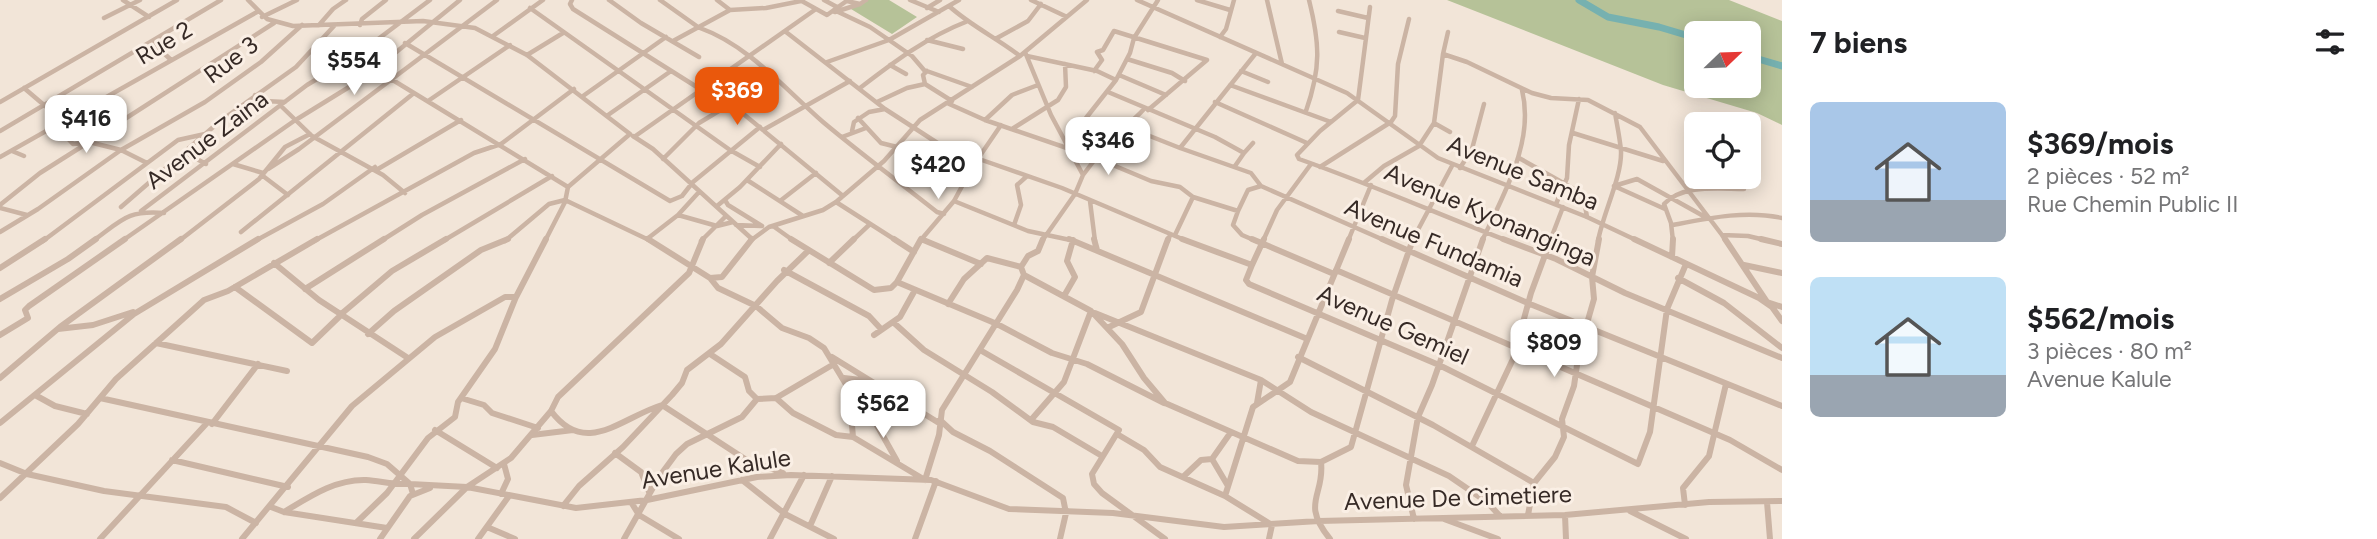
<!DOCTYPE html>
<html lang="fr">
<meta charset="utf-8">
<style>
body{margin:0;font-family:Figtree,sans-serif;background:#f2f2f2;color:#202124;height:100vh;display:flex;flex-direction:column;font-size:26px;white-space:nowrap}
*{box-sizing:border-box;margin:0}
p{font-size:23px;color:#757577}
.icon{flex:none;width:38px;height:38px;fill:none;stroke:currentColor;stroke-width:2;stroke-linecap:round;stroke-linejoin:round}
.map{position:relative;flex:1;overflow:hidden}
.panel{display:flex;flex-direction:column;background:#fff;width:595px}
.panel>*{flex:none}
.needle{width:46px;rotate:67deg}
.fabs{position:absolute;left:1684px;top:21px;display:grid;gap:14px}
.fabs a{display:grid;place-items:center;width:77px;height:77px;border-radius:10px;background:#fff;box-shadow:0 4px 18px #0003;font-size:35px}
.price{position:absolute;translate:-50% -60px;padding:0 16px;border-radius:14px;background:#fff;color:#222;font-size:23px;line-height:46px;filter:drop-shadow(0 2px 4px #0008)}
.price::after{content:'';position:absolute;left:50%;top:42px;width:21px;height:16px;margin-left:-10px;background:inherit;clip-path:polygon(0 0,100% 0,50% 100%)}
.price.current{background:#ea580c;color:#fff}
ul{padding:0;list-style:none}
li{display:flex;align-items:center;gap:21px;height:175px;padding:0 28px}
li span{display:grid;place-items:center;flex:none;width:196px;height:140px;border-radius:10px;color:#555}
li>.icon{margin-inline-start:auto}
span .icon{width:84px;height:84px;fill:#fffc;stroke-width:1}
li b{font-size:30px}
h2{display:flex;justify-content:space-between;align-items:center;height:84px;padding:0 28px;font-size:30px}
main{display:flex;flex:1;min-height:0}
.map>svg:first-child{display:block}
</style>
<main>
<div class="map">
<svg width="1782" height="539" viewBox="0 0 1782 539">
<rect width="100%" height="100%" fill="#f2e5d8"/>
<path fill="#b6c298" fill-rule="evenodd" d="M865,0h24l28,17 -25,17 -41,-25z
M1447,0h282l53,21v104l-25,-12 -94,-28zM1696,33h52v53h-52z"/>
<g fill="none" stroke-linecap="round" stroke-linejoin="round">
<path stroke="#76b1b0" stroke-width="7" d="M1579,0l29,17 51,10 37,11
M1748,56l34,10"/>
<path stroke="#cbb4a4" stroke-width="4.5" d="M123,0l26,17
M248,0l19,19 26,7 130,-5 52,7 52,27 103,79 -62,53 -3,15 -20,39
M572,0l-2,4 3,5 127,80
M609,0l32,23 58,34
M660,0l38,27
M717,0l13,10
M800,0l27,15 21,-15
M824,0l13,7
M910,0l29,12
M959,0l-70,40 23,16 12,14 48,17
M1031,0l34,16
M1137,0l210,93 91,65 149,59 51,24
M1197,0l33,10
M1267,0l15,64
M847,1l13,3 6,-4
M949,6c22,20 48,32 71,50
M1370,7l-12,93 -38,31 -23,24 2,4c71,25 139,55 209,82
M530,8l200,142 30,17
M927,8l13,-8
M834,10l36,17 19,13
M1338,11l30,7
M835,12l25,-8
M262,17l35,-17
M104,18l36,-18
M319,25l14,-16 13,-9
M360,25l2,-6 24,-19
M700,28c48,17 85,61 123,94 37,31 76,60 114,90l7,2
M786,32l99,77 88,57
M1339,32l26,6
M1448,32l-5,22 24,8 65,31 19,5 37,2 52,27 82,108
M493,36l50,-36
M1220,37l6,-8 8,-29
M997,38l31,-17 13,-17
M927,40l36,9
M673,41l57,-31 36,-2 35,-7
M152,42l18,17
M405,43l265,158 12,-5 11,-14 67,-55
M1025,52l26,63 32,60 -8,19 -33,47
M1443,54l-9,69 16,9
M527,55l36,-22
M1027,56l70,15 19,9
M1127,59l45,14 13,8
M827,62l62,-22
M890,65l16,9
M927,71l-4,4 2,9 27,17
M1094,71l8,-11 -5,-8 6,-2 11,-19 93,29 -59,50
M1241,71l27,11
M1119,75l47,20
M707,84l136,112
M1230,85l101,37
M24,88l40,34
M860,88c35,-27 67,-51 108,-67
M1108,92l107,45 29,16 -9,13
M414,93l154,94
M255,95l9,6 21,1
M583,96l83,-59
M428,101l82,-56
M0,102l177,-102
M877,102l30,-14 18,-4
M1215,102l92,41
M947,103l38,17 111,38 55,23 29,6 13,10 45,14 10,-21 13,-4
M281,106l31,30 71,39 22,18
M1306,111c15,-43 14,-67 3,-111
M608,115l63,-44
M858,118l23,25 16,4
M1086,118c28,16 37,14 59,-10
M985,120l27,-25 26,-10
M57,127l16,17 16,-2 185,-119
M1127,127l53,21 76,-95
M1012,129l46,-29 8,-13 -1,-23
M763,130l87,-49
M0,131l221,-131
M852,131l2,-9 15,-10 16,-3
M1573,133l90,28
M633,136l20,13 99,90
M634,137l182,-128
M842,137l24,-9
M1066,141l11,-6 9,-17 30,-38 14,-27 4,-15 24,-38
M1180,148l71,25 10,13 125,55
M12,151l12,5
M184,152l22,12
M1244,153l9,-10
M0,157l257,-145
M1519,158l64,36 4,23
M663,159l36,-36 75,-45
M979,159l83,29 125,53
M233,164l30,9
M1320,167l71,-45 4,-6 3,-52 11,-45
M1460,168l12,-19 12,-45
M268,169l31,-20 198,-149
M378,169l83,-49
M1083,175l13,-17
M263,176l25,19
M747,180l56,36
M1365,182l19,-16 35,-20 15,-23
M1614,186l23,-7 70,39
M1614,186l51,23
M565,200l86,41
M725,200l3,5 34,21
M780,201l36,-28
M954,201l74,30 47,10
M1090,201l5,40
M836,202l61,39
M1556,204l11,-26 2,-33 10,-46
M0,205l40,-32 49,-31 32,8 26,13
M717,206l23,-19 41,-43
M121,207l98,-85 77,-55 38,-41
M0,208l27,7
M141,211l166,-126 50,-30 73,-55
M1238,211l-5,14 9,10 14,6
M678,215l39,11 16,-4
M736,225l25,1
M1014,225l7,-20 -4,-20 9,-8
M1673,225c36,-7 73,-15 109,-7
M773,226l21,15
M0,232l38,-23 83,-59 84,-48 56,-40 41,-37
M241,232l173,-139 -41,-25
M1175,235l18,-38
M647,239l31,-24 21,-23
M921,239l5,2
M43,241l135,-101 27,-6
M93,241c29,-21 34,-31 71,-28
M122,241l172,-120 73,-45 93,-76
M179,241l80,-62 26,-32 25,-13
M255,241l68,-37 52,-37
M314,241l160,-88 27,-9 73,-55
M381,241l41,-26 103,-56
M443,241l109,-65
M505,241l44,-37 16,-4
M701,241l25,-25
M750,241l19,-14 54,-17 13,-8 48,-41 36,-41 100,-64 67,-56
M852,241l17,-16
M920,241l34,-40 19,-35 28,-41
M1168,241l2,-6
M1263,241l14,-31 34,-46
M1348,241l23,-56
M1412,241l41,-77
M1482,241c21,-46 53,-99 40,-151
M1550,241l13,-34
M1598,241c5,-28 24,-64 23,-90 -1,-12 -4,-26 -6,-38
M1673,241l-2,-18 -7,-19c19,-20 54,-15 80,-15
M1726,241l-4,-6 26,1 21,5"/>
<path stroke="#cbb4a4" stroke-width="6" d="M648,239l62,39 12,-1 30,-38
M791,239l83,51 17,-2 6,-6 24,-43
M894,239l20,13
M921,239l60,25
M1069,239l236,99
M1094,239l3,11
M1182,239l70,26 -6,15 3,4 190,81 199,99 12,-32 17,-123 19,-45
M1252,239l82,35
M1382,239l148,65 252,102
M1503,239l53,20 69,34 157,65
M1634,239l125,59 13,9 10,14
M1725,239l42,63 15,5
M1761,239l21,5
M1672,257l1,-18
M274,263l45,37 89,58
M829,263l25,-24
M1252,265l12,-26
M1744,265l38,8
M1021,267l7,-11 10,-5 5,-12
M0,268l45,-29
M784,270l85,46 12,13
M1336,270l394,170 52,30
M1024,275l67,36 31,33 22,34 21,25 133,58 23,1 30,-15 41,-147 21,-61
M710,278l8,10 38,18 26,22 27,10 15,10 35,58 15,14 23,41
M1678,278l46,25 58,45
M897,282l100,42 55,29 35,11 77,39
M235,287l77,56 29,-28
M305,289l79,-50
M1064,296l11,-19 -8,-16 6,-21
M0,299l68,-40 28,-20
M1095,313l166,67 50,32 138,64 38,26 12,13
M340,315l52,-44 54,-32
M893,322l31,28 68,42 41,30 20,5 49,29
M1107,328l34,-16 27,-73
M58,329l35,-4 40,-13
M368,334l26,-23 87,-61 27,-11
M0,335l28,-17 -3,-8 4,-4 96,-67
M874,335l26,-18 15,-27
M156,343l131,28
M980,350l139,80 -27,44 2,10 8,9 63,46
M710,354l35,23 4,14 8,8 19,-1 58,-34
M832,357l107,66
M1298,357l135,68 101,58
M0,378l60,-51 121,-88
M844,378l25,3
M35,395l20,11 32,8
M100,398l268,59 19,7 23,20 57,3 109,21 71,-8 110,-23 34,-2 140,5 78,29 104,4 111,14 95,-6 246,-6 144,-13 73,-1
M461,398l23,7 8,8 46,15
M776,398l17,15 43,22 17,2 72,43 14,-45 3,-25 75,-120 7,-15 -3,-8 -34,-9 -23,21 -16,25
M1257,403l4,-23
M551,411c35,47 71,6 111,-6l83,54 38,14
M869,415l31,-16
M940,420l13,12 37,19 73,47 3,15 -6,26
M1031,420l33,-38 27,-71
M0,423l134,-109 124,-75
M212,424l46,-60
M435,430l62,38
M1117,434l27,16 16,17 65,29 47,29 -3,14
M532,435l41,-5
M853,437l-1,-12 7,-19
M1472,446l41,-87 18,-66 20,-54
M615,453l26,19 8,20
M1212,459l16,27
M172,460l116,27
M1321,462c4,34 -21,40 9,77
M0,463l27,11 77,17 122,16 30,16
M1184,476l17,-16 11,-1 19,-27
M742,480l43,34 49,25
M501,494l7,-15 -4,-15
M1225,496l28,-89 37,-25 59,-143
M0,498l78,-74 38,-45 88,-79 24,-9 89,-52
M631,502l8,13 40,24
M1767,502l3,37
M1685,505l-2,-17 26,-32 17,-72
M563,506l16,-20 44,-39 49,-52 10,-12 5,-13 34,-26 56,-63 31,-30
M271,507l13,5 103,16
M1630,511l56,28
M284,512c25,-15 51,-33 82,-32 15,1 28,5 44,4l3,10
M1528,515l6,-32 21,-26 9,-20 -2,-18 12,-33 5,-35 15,-52 -2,-22 7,-38
M1565,515l1,24
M1414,519l-8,-34 12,-68 14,-32 51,-146
M1444,519l54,20
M356,523l31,-30 41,-55 27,-21 3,-15 37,-53 21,-52 30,-58
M810,526l22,-50
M487,527l28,12
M100,539l107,-116
M242,539l110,-133 83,-69 70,-40h11
M380,539l30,-43 20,-8
M414,539l53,-52 44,-29 40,-47 7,-14 131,-124 14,-34
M478,539l31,-43
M624,539l35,-62 17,-23 11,-10 55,-27 15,-18
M770,539l34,-64
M915,539l21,-58"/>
</g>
<g text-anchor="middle" stroke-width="6" stroke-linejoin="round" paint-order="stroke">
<g font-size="24" fill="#362a26" stroke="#faefe5">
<text transform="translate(164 43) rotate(-31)" y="8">Rue 2</text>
<text transform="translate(231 60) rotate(-37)" y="8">Rue 3</text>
<text transform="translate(207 140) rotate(-37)" y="8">Avenue Zaina</text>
<text transform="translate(1523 173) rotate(22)" y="8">Avenue Samba</text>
<text transform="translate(1490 215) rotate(23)" y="8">Avenue Kyonanginga</text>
<text transform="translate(1434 243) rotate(23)" y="8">Avenue Fundamia</text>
<text transform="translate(1393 325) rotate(24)" y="8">Avenue Gemiel</text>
<text transform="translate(716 469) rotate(-9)" y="8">Avenue Kalule</text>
<text transform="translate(1458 498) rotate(-2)" y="8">Avenue De Cimetiere</text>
</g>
</g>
</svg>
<div class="fabs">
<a><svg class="needle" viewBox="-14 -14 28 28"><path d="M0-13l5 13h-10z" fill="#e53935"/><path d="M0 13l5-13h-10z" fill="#757577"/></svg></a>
<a><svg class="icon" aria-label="locate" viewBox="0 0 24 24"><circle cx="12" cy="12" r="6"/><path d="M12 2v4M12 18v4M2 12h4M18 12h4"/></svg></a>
</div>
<b class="price" style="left:354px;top:97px">$554</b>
<b class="price current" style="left:737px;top:127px">$369</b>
<b class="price" style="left:86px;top:155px">$416</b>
<b class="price" style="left:1108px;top:177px">$346</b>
<b class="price" style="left:938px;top:201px">$420</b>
<b class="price" style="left:1554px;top:379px">$809</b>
<b class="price" style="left:883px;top:440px">$562</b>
</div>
<section class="panel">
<h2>7 biens<svg class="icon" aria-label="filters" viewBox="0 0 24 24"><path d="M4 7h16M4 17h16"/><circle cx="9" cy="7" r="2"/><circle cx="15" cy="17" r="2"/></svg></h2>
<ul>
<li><span style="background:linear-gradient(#a9c7e8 70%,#9aa5b1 0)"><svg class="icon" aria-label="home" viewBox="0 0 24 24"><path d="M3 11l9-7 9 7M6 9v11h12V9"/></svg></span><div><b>$369/mois</b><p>2 pièces · 52 m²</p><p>Rue Chemin Public II</p></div></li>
<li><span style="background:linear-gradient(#bfe0f5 70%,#9aa5b1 0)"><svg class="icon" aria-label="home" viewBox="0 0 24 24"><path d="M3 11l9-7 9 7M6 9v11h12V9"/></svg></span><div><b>$562/mois</b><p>3 pièces · 80 m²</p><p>Avenue Kalule</p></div></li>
</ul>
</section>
</main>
